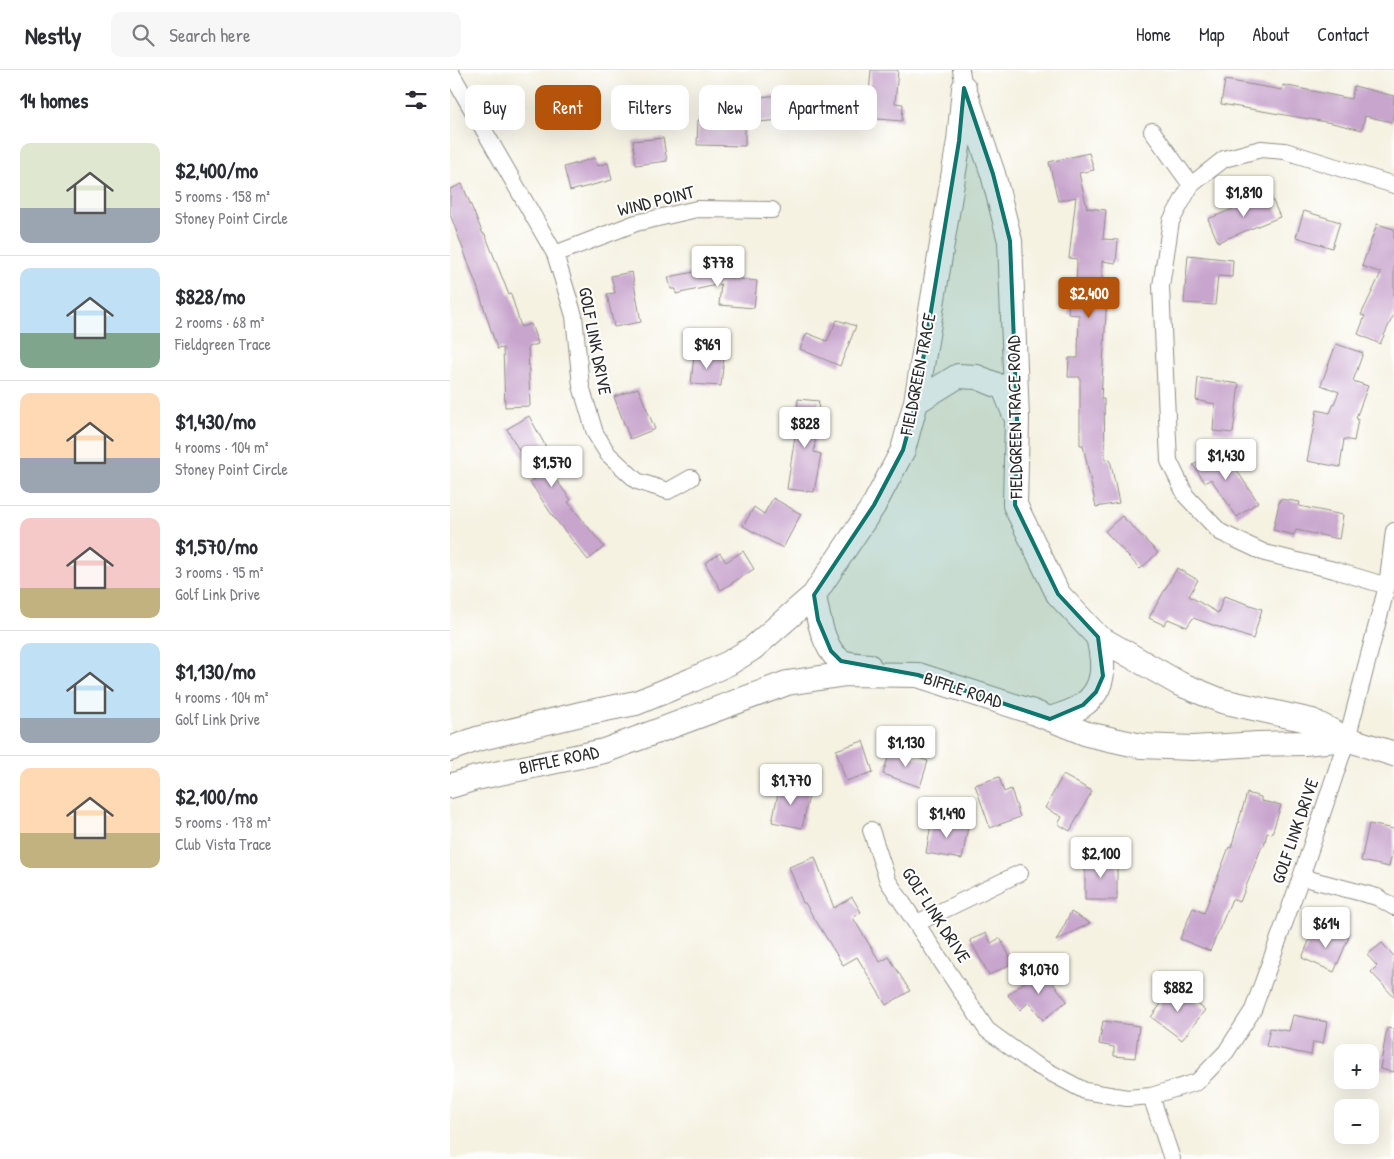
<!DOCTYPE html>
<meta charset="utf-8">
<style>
body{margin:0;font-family:"Patrick Hand",sans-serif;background:#f7f7f7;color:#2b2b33;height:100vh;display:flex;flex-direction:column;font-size:19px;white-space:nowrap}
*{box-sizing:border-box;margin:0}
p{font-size:16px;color:#7c7c81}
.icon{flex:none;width:28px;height:28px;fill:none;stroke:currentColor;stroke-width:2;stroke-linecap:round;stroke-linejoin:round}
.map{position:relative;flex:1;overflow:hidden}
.panel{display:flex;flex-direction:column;background:#fff;width:450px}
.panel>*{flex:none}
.top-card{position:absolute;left:15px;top:15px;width:475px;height:45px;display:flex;gap:10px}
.controls{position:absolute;left:884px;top:974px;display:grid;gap:10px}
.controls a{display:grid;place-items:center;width:45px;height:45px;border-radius:10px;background:#fff;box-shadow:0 5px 20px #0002;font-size:25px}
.price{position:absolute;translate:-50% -42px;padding:0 11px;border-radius:5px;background:#fff;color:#222;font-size:16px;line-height:32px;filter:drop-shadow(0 1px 2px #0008)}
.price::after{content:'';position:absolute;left:50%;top:30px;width:15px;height:11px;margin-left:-8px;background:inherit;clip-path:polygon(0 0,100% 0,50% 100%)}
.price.on{background:#b45309;color:#fff}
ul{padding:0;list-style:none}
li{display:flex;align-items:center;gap:15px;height:125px;padding:0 20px}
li+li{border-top:1px solid #e1e1e2}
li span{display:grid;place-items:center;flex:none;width:140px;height:100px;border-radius:10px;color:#555}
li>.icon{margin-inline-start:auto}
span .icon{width:60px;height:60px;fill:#fffc;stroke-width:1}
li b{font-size:21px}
h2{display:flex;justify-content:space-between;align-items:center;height:60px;padding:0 20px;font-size:21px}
.tag{padding:0 18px;border-radius:10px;background:#fff;box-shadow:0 5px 20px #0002;font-size:18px;line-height:45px}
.tag.on{background:#b45309;color:#fff}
header{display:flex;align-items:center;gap:30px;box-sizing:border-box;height:70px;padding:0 25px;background:#fff;border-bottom:1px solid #e1e1e2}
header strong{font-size:24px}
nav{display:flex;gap:28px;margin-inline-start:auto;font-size:18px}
.search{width:350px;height:45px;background:#f7f7f7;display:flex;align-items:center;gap:12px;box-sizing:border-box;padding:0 18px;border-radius:10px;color:#7c7c81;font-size:19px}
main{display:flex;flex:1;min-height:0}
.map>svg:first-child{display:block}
</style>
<header>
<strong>Nestly</strong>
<div class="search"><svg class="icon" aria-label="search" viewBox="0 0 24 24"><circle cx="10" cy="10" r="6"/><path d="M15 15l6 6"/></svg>Search here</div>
<nav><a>Home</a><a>Map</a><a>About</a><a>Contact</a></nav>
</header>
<main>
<section class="panel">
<h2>14 homes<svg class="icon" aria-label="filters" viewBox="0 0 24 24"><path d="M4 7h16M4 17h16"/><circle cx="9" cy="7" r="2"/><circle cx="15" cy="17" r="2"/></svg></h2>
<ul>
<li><span style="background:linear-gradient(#dfe7d0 65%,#9aa5b1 0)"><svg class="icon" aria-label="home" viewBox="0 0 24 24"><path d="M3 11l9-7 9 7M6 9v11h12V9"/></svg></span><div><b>$2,400/mo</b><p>5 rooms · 158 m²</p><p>Stoney Point Circle</p></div></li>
<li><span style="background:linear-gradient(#bfe0f5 65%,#7fa58c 0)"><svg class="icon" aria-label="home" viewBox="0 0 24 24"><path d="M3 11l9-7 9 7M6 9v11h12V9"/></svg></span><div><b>$828/mo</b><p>2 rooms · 68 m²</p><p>Fieldgreen Trace</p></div></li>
<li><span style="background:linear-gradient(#ffd9b3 65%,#9aa5b1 0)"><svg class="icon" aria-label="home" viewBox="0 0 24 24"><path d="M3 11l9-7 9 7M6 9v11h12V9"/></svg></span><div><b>$1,430/mo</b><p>4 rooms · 104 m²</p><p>Stoney Point Circle</p></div></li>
<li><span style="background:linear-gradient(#f6c9c9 70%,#c2b280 0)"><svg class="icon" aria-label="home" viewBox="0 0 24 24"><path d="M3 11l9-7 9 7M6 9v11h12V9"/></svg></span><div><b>$1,570/mo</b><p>3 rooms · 95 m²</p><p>Golf Link Drive</p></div></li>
<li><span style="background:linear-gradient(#bfe0f5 75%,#9aa5b1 0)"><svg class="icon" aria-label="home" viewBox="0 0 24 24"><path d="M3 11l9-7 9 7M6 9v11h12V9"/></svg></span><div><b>$1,130/mo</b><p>4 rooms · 104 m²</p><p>Golf Link Drive</p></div></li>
<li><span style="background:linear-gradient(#ffd9b3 65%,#c2b280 0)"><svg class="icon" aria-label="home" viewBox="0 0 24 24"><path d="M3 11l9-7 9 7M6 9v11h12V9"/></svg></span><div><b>$2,100/mo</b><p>5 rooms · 178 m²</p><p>Club Vista Trace</p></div></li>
</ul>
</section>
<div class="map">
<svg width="944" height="1089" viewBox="0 0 944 1089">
<rect width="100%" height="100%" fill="#fff"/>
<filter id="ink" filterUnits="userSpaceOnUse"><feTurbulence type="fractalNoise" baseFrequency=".02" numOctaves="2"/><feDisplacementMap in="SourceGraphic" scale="10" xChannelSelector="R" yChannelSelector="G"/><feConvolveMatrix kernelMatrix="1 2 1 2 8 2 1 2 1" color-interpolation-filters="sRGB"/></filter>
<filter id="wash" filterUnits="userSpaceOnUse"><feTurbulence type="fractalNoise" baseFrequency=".0096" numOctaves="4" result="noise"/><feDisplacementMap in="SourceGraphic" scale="20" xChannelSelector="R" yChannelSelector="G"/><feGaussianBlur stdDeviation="1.12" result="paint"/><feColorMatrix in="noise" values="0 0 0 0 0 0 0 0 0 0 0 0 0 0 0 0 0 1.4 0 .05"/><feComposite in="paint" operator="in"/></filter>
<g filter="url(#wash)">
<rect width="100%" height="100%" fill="#f5f2e2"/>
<g id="blocks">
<path fill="#c8a5cd" d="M421,0h27l-3,33 8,1 -1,17 -35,-3z
M775,10l57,10 1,-5 68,14 3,-13 40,10v15l-2,11 -27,-6 -3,14 -30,-7 -111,-19z
M349,24l1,29 -18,2v-5l-24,2 -2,-25z
M248,50l47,1v25l-48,-1z
M213,68l4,23 -31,4 -3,-24z
M639,83l5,17 -15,3 8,35 19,2 -3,29 15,1 -2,23 -14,-2v34h5l-6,104h3l1,61 5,-1 9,44 -23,4 -13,-62h-3v-68h-12l1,-19h9l1,-43 -11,-1 1,-16h7l1,-39 -8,-1 7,-61 -18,4 -9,-39z
M145,88l2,8 11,-3 4,17 -42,11 -6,-24z
M12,114l21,50h2l24,61 2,-1 10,33 10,-3 7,20 -10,3 2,59 -25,1 -2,-59 -6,1 -19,-60 -28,-75v-25z
M820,124l10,23 -62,25 -10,-23z
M854,141l36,11 -8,26 -36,-11z
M927,154l17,5v85l-14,30 -22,-10 7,-18 -4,-1 20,-42 -19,-7z
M738,185l45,5 -1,17 -14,-1 -3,29 -31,-2z
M255,200l1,5 51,6 -3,27 -35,-3 2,-21 -45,10v-5h-5l-3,-12z
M182,202l9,50 -27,5 -7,-33 8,-1 -4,-17z
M387,250l19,6 -16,40 -40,-17 7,-16 20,8z
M886,274l27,9 -10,28 15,5 -12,32 2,1 -4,22 -10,-2 -4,28 -33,-6 10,-51 13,3 9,-21 -18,-7z
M244,285l30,2 -3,29 -30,-2z
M748,308l41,6 -6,49 -20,-2 2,-27 -19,-4z
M188,318l17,41 -25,10 -16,-42z
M348,329l21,2 -5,51 7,2 -7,38 -27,-3 9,-60z
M79,346l22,40 -9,5 29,39 -3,2 36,45 -16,13 -36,-45 -22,-33 5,-3 -28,-50z
M771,377l37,55 -21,15 -26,-38 -6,4 -12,-18z
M323,428l28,16 -18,34 -40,-22 11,-19 10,7z
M830,429l20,3 -1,4 44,9 -4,24 -43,-9 -2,5 -21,-5z
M672,446l36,37 -18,16 -35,-38z
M293,481l11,18 -33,21 -16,-27 15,-10 6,9z
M727,498l21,12 -9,16 29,17 6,-17 38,13 -9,30 -60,-21 -6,9 -19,-8 -4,6 -15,-7z
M413,671l10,31 -27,9 -10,-31z
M441,679l37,12 -8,26 -37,-13z
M613,705l29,16 -22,40 -12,-7 4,-7 -17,-9z
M549,707l5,15 7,-3 9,28 -30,11 -15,-43z
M330,714l30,7 -8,37 -30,-6z
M797,723l14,4v4l20,4 -9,29 -5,-1 -3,13h-2l-22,56 -8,-3 -22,52 -30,-12 13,-31 11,5 25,-66 2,1z
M482,749l36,8 -6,32 -36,-6z
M919,754l25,5v15l-5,23 -28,-6z
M365,787l19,51 18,-11 9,15 -8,6 27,44 9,-5 21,34 -24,14 -29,-48 -14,8 -38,-62h-2l-14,-36z
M635,787l32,1v42h-32z
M621,842l19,11 -34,18z
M864,859l13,6 3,-6 19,8 -15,35 -32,-14z
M536,863l5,10 9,-5 13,25 -24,12 -19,-35z
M932,873l12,13v41l-23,-25 6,-6 -10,-11z
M592,899l25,32 -24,19 -14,-18 -9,8 -12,-15z
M723,915l32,25 -23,30 -31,-23 10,-13 -2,-2z
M843,945l34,7 -4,22 -10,-2 -2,13 -45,-9 4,-18 19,3z
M653,951l36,5 -4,32 -21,-2v-9l-15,-3z
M937,958l7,1v43l-14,-3z"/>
</g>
</g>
<g filter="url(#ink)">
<use href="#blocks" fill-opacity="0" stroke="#908e86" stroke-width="1"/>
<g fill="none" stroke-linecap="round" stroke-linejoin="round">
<defs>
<path id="street" d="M511,0l3,18
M0,1l105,183 19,62 7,70 14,47 13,21 29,27 31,10 23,-13
M702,61l39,54
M105,184l81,-31 61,-14 75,1
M937,516l-53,-16 -69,-17 -45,-21 -34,-36 -17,-35 -8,-175 10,-65 20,-36 33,-26 37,-10 24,2 109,34
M421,760l17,51 99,149 47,34 51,27 42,7 24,-2 46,-14 29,-30 27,-42 48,-133 46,-138 40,-153 7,-55
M851,807l76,20 17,10
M467,853l103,-50
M701,1026l21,63"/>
<path id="secondary" d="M516,25l27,79 17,67 7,178 -2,86 43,89 40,43 82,47 42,17 90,20 35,18
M466,332l42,-26 19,1 27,11 10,25
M364,525c3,19 10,56 27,66 7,4 20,4 28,5
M600,649c11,-4 24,-7 33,-14 24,-17 21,-43 15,-68
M0,679l27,-10 108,-26 51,-10 56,-23 37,-17 24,-15 61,-53 60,-90 29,-55 13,-48 43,-261 5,-53
M0,716l26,-8 128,-27 183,-68 59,-9 72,1 115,37 54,22 54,12 52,2 65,-4 46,-1 43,-4 47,15"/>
</defs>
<use href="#street" stroke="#908e86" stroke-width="18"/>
<use href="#secondary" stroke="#908e86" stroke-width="26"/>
<use href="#street" stroke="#fff" stroke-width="16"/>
<use href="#secondary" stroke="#fff" stroke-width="24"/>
</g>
</g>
<path fill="#0f766e" fill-opacity="0.2" stroke="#0f766e" stroke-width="4" stroke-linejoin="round" d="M514,18l29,86 17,67 7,178 -2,86 43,89 40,43 5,39 -7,16 -13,13 -33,14 -132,-44 -77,-14 -10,-10 -13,-31 -4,-25 60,-90 29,-55 13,-48 43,-261z"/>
<g text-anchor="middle" stroke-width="4" stroke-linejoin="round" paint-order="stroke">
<g font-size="18" fill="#2b2b2b" stroke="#fff">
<text transform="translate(206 131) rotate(-14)" y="6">WIND POINT</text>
<text transform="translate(145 271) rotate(79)" y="6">GOLF LINK DRIVE</text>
<text transform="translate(468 304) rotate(-79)" y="6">FIELDGREEN TRACE</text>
<text transform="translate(565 347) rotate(-91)" y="6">FIELDGREEN TRACE ROAD</text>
<text transform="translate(513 620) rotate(18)" y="6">BIFFLE ROAD</text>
<text transform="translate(109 690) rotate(-12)" y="6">BIFFLE ROAD</text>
<text transform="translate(845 761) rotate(-71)" y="6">GOLF LINK DRIVE</text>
<text transform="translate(486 845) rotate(57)" y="6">GOLF LINK DRIVE</text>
</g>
</g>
</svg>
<div class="controls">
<a>+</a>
<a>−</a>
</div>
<b class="price" style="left:794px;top:148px">$1,810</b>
<b class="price" style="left:268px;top:218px">$778</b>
<b class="price on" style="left:639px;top:249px">$2,400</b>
<b class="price" style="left:257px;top:300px">$969</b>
<b class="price" style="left:355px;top:379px">$828</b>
<b class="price" style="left:776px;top:411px">$1,430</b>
<b class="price" style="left:102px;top:418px">$1,570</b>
<b class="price" style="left:456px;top:698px">$1,130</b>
<b class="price" style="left:341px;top:736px">$1,770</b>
<b class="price" style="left:497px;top:769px">$1,490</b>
<b class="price" style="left:651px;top:809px">$2,100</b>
<b class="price" style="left:876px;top:879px">$614</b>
<b class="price" style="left:589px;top:925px">$1,070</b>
<b class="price" style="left:728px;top:943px">$882</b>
<div class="top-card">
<a class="tag">Buy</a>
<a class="tag on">Rent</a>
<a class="tag">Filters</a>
<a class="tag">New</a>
<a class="tag">Apartment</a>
</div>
</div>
</main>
